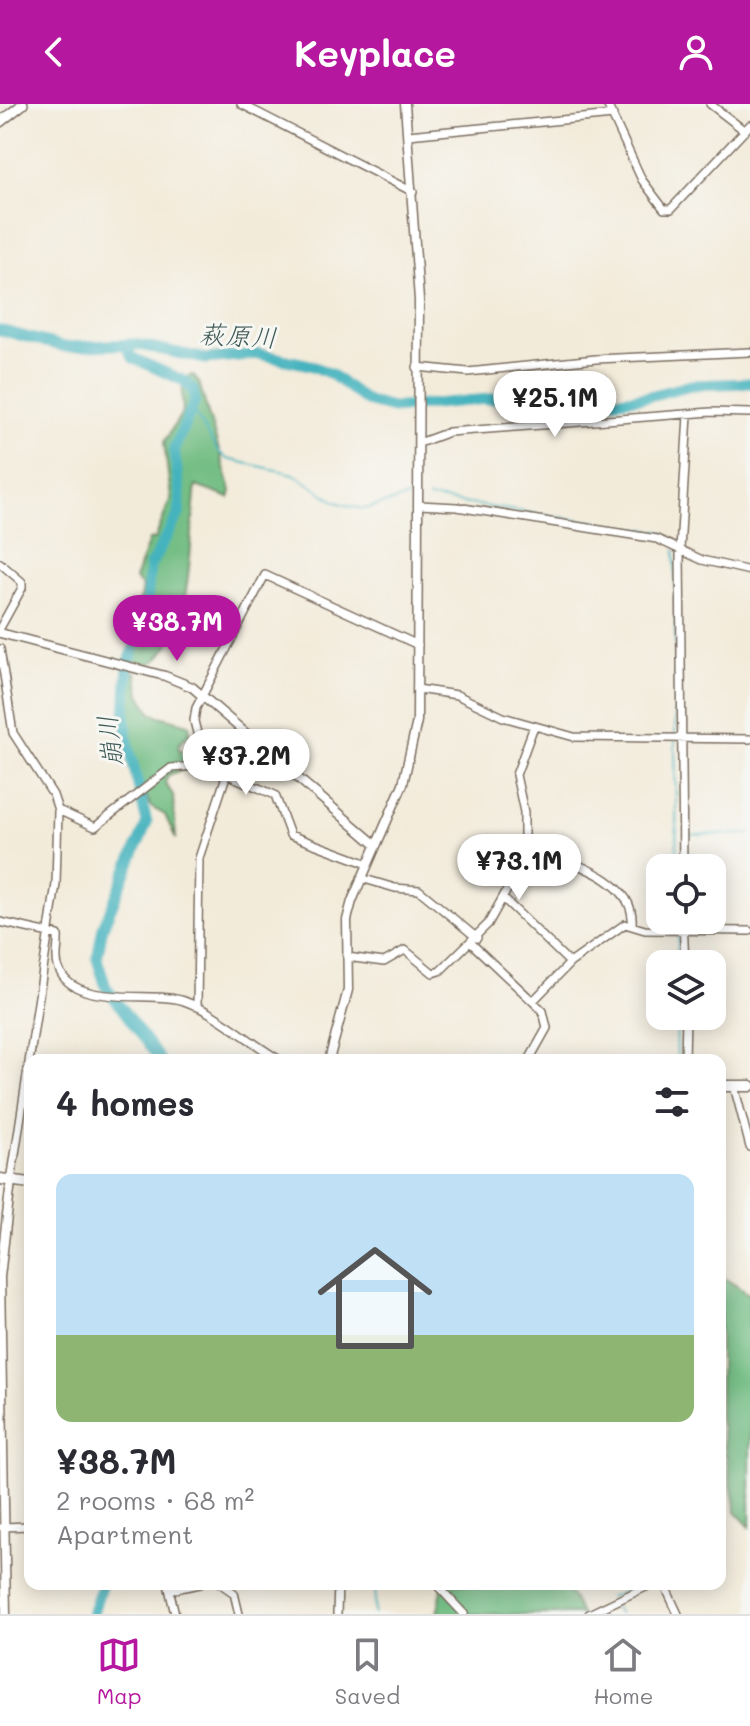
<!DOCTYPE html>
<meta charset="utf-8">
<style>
body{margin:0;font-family:Mali,"Klee One",sans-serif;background:#f7f7f7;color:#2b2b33;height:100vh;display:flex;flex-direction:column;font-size:30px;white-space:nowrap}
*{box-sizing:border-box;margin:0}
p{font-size:26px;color:#7c7c81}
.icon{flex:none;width:44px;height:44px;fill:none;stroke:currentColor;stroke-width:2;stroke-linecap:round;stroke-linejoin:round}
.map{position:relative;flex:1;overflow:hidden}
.drawer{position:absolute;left:24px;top:950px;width:702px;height:536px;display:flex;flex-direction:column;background:#fff;border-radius:16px;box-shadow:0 4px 20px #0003}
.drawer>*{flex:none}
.buttons{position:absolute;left:646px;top:750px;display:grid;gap:16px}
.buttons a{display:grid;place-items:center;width:80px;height:80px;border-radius:16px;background:#fff;box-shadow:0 4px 20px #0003;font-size:40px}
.price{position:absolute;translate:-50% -68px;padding:0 18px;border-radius:28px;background:#fff;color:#222;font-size:26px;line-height:52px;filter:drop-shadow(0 2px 4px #0008)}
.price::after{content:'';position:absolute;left:50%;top:48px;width:24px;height:18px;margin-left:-12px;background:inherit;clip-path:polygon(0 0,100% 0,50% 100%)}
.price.selected{background:#b5179e;color:#fff}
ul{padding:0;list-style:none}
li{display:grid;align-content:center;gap:16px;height:424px;padding:0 32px}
li span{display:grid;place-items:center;height:248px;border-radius:16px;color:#555}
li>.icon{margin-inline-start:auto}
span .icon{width:144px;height:144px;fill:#fffc;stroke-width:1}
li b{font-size:34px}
h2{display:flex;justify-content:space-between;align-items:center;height:96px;padding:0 32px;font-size:34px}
header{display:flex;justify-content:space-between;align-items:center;height:104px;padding:0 32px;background:#b5179e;color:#fff;font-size:36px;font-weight:700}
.dock{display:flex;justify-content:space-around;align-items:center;height:112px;border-top:2px solid #e1e1e2;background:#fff;font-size:22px;color:#7c7c81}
.dock a{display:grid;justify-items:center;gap:4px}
.dock .selected{color:#b5179e}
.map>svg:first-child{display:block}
</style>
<header><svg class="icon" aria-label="back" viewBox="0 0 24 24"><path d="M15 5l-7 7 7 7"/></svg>Keyplace<svg class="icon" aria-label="person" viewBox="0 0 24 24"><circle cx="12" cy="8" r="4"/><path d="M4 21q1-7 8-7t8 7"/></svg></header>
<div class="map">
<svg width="750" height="1510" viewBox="0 0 750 1510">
<rect width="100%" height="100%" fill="#f6f6f2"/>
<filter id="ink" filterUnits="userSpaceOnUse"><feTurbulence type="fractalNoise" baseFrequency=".0125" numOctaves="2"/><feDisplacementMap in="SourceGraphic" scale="16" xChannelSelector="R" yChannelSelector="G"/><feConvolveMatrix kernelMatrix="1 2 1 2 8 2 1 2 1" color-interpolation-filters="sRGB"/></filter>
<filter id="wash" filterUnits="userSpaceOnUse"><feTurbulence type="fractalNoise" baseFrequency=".006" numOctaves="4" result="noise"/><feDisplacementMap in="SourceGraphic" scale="32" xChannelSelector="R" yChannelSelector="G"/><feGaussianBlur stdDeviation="1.8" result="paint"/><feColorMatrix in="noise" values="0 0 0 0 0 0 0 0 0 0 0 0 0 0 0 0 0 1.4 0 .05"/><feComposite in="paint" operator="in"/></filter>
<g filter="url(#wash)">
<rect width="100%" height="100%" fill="#f3ebda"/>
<path fill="#75be85" stroke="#587452" stroke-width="2" d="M193,271l6,8 32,108 -2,7 -33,-12c-7,52 -1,145 -45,178l-25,-5 9,-28 7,-45 -7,-7 14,-39 6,-1 16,-41 -7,-56 19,-31 -1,-19 5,-15z
M125,565l11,3 4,22 12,20 37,10 1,9 -11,11v6l16,3 3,11 -30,11 -3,8 8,12 3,44 -11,-24 -14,-8 -17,-39 -6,-31z
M720,1171l30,20v232l-14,-15 -16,-93z
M443,1480h122l16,30h-144z"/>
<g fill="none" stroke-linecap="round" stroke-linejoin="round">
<path stroke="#44b3be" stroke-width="2" d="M192,305l25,41 10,9 67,15 42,28 17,5 11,2 46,-12
M428,394l234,34 13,11
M675,631v-186
M675,637l2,127
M687,731l63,-1
M678,816v7
M677,860l1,-31
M676,912l1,44
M609,1494l32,-14
M613,1501l6,9
M374,1510l2,-30"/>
<path stroke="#44b3be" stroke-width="11" d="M0,226l65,17 70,-3 71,15 53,-5 51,11 21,9 35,27 26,7 107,-10 99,4 48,-5 45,-12 59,-2
M126,241l7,13 51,23 9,9 2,11 -21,48 6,44 -1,21 -29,52 -4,47 -18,52 -3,50 2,23 20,85 -44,104 -6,32 9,28 54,73
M92,1510l10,-30"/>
</g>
</g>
<g filter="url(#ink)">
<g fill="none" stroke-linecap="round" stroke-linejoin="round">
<defs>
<path id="minor" d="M241,0l172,88
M607,0l35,76 22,29h7l79,-84
M710,0l35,27
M408,31l205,-20
M417,263l51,5 128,-13 154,-7
M419,339l30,-11 262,-20 39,1
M419,401l38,2 200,32 45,21 48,11
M0,459l22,19v6l-22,40
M0,545l13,84 40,62 5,15 -2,74 -45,297
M417,585l40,6 46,22 71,20 176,2
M534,622l-18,49 8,37v28l7,7c33,14 105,30 101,77
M58,706l37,17 76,-59 34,-3
M368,760l-78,-29 -15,-40 -70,-30 -11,-44 2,-13 69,-133 153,70
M683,764l-3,-318 8,-135
M361,774l34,10 24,2 58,48
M503,794l67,65
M683,816l2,44
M0,818l58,13c1,10 -3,22 0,31 12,44 97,24 126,35 34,12 65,41 96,59
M471,839l72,68 4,17 -18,32
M347,853l37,5 21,-12 28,23 7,-2 48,-47 43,-77
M533,897l37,-38 55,-39 20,6 105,1
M197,903l2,-149 28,-85
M685,956l1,-44
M734,982l16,61
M2,1423l28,-1
M168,1480l7,30
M221,1480l13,9 5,21
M436,1480l28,30
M664,1480l14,30
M170,1486l30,-6
M337,1510l1,-30
M589,1510l63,-30"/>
<path id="tertiary" d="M0,529l165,43 27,11 184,158
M329,956l19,-70 -1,-70 5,-19 51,-117 14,-63 2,-421 -14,-196
M6,1510l-6,-337 11,-96"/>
<path id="secondary" d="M0,18l23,-18"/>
<path id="primary" d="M720,982h30
M0,1075l30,4"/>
</defs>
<use href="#minor" stroke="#7b6e60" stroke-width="10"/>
<use href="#tertiary" stroke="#7b6e60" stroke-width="11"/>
<use href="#secondary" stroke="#7b6e60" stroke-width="12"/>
<use href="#primary" stroke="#7b6e60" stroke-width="13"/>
<use href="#minor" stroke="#fff" stroke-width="7"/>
<use href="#tertiary" stroke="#fff" stroke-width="8"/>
<use href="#secondary" stroke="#fff" stroke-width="9"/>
<use href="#primary" stroke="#fff" stroke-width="10"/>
</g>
</g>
<g text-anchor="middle" stroke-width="6" stroke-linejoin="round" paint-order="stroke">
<g font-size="26" font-style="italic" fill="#3e5a56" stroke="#f6f6f2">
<text transform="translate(238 232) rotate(3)" y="9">萩原川</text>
<text transform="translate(110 637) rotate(-97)" y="9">崩川</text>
</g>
</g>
</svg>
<div class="buttons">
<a><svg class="icon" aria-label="locate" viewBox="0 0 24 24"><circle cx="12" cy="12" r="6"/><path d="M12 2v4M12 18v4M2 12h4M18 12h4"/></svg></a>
<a><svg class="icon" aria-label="layers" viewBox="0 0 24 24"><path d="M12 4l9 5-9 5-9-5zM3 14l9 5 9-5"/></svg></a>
</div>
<b class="price" style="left:555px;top:335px">¥25.1M</b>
<b class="price selected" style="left:177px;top:559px">¥38.7M</b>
<b class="price" style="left:246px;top:693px">¥37.2M</b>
<b class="price" style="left:519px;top:798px">¥73.1M</b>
<section class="drawer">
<h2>4 homes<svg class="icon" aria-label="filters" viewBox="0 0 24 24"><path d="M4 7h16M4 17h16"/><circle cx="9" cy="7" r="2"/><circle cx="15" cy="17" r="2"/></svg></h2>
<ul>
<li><span style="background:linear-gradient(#bfe0f5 65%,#8fb573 0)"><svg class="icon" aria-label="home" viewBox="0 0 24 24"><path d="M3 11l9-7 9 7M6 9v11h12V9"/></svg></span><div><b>¥38.7M</b><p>2 rooms · 68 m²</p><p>Apartment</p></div></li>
</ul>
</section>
</div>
<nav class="dock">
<a class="selected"><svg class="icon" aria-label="map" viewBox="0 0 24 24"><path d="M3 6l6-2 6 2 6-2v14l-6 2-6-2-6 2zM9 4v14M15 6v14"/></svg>Map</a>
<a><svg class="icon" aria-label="saved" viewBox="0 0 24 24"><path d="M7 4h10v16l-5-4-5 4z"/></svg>Saved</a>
<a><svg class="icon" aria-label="home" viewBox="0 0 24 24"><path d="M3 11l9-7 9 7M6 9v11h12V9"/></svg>Home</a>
</nav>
